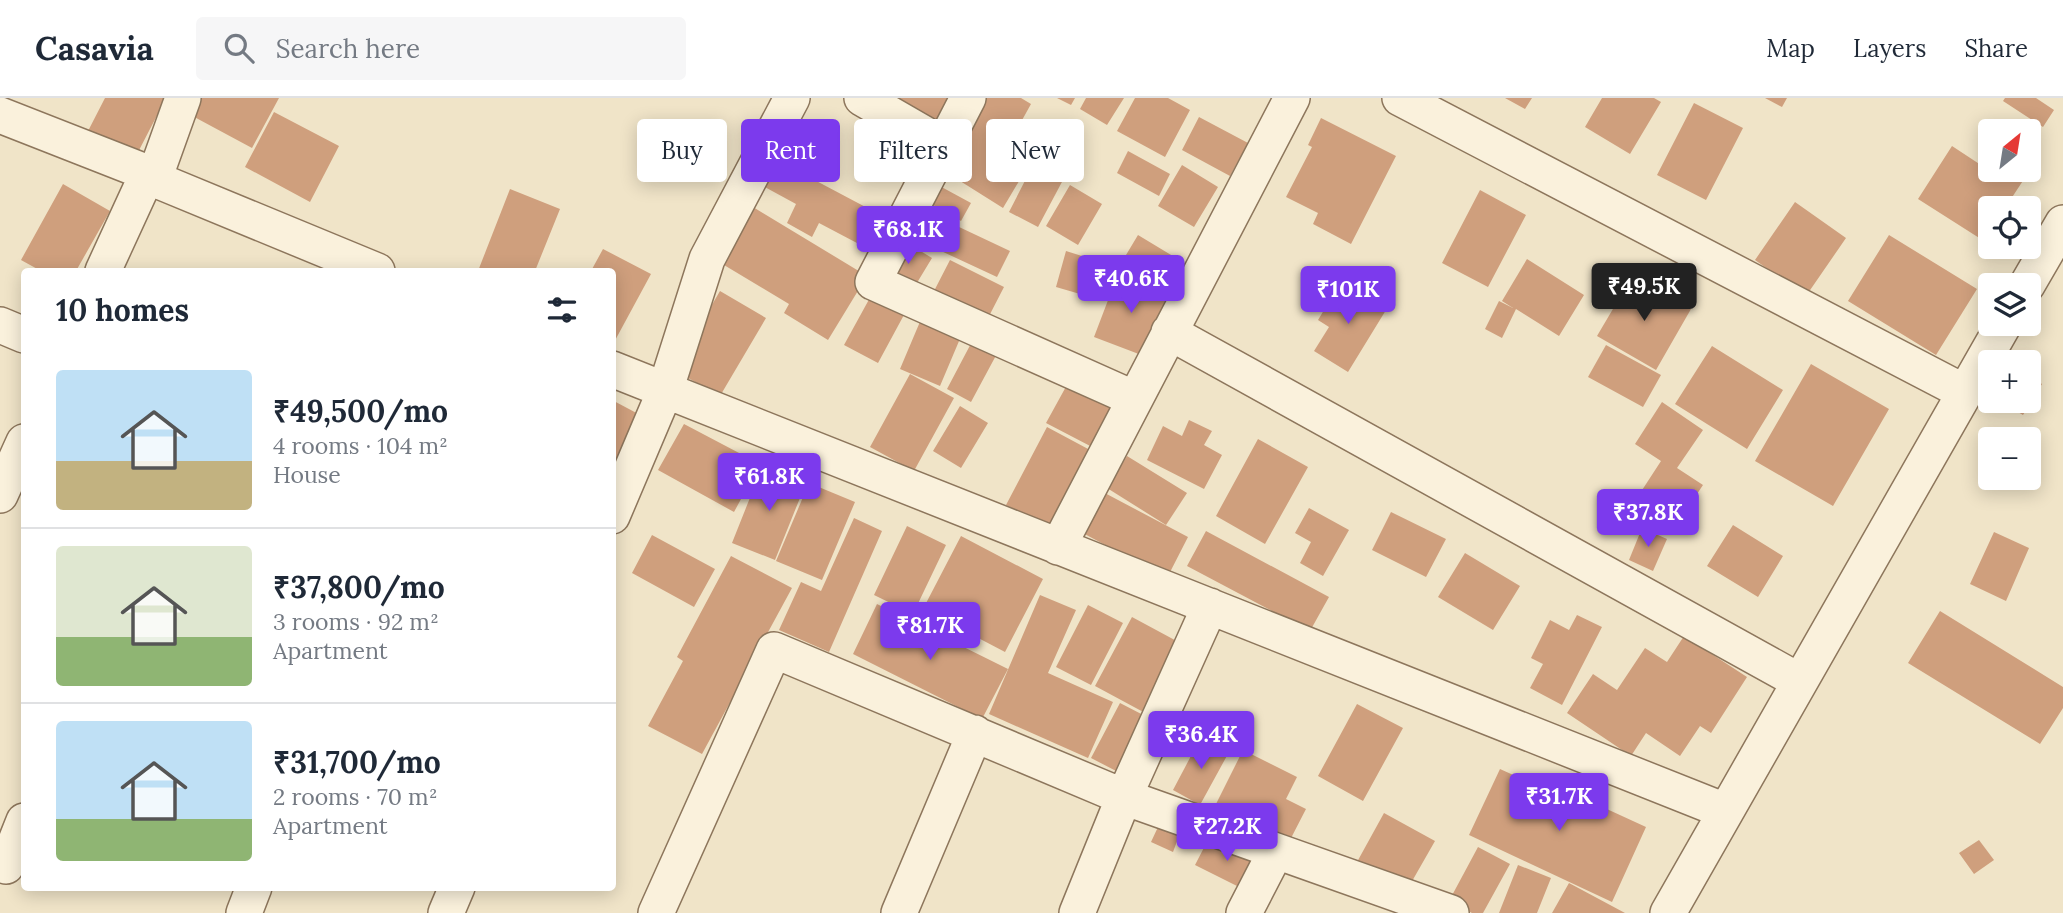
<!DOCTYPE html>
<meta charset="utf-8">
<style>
body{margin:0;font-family:Lora,serif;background:#f6f6f7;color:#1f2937;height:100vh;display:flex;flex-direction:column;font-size:26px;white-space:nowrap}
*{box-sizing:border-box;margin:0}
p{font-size:23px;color:#747a83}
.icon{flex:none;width:38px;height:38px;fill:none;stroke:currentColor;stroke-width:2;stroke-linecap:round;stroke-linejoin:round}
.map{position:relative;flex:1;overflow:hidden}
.drawer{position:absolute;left:21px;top:170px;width:595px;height:623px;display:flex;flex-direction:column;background:#fff;border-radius:7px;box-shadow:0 4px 18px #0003}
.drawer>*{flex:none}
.hud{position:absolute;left:637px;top:21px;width:665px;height:63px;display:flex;gap:14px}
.needle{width:46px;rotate:30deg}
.buttons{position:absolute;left:1978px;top:21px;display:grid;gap:14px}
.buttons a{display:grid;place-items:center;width:63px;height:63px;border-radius:7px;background:#fff;box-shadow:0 4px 18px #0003;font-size:35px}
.price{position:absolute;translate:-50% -60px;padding:0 16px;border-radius:7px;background:#7c3aed;color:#fff;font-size:23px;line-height:46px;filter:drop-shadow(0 2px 4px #0008)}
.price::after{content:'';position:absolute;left:50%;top:42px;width:21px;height:16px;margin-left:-10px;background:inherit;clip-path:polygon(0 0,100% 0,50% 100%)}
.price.on{background:#222;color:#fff}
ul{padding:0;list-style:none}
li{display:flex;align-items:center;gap:21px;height:175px;padding:0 35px}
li+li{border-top:2px solid #e0e1e3}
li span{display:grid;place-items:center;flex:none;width:196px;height:140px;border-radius:7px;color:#555}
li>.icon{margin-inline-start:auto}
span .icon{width:84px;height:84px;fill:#fffc;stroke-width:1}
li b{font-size:30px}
h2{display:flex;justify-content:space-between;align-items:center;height:84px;padding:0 35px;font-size:30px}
.tag{padding:0 24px;border-radius:7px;background:#fff;box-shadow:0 4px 18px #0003;font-size:24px;line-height:63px}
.tag.on{background:#7c3aed;color:#fff}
header{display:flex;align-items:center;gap:42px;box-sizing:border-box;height:98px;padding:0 35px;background:#fff;border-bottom:2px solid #e0e1e3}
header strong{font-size:33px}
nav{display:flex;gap:38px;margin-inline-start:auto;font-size:24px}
.search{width:490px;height:63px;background:#f6f6f7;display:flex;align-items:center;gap:18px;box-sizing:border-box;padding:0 24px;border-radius:7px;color:#747a83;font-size:26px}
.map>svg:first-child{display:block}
</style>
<header>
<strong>Casavia</strong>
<div class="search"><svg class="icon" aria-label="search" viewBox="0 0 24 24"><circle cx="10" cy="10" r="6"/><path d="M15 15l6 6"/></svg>Search here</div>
<nav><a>Map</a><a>Layers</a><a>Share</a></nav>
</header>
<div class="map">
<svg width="2063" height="815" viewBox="0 0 2063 815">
<rect width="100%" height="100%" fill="#f0e4c8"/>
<path fill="#cf9f7d" d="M105,0h61l-31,60 -48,-25z
M193,0h86l-27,50 -67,-36z
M893,0h60l-17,32z
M983,0h38l10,6 -24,43 24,14 -28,47 -62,-39z
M1057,0h18l-4,7z
M1086,0h38l-17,27 -27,-16z
M1135,0h33l22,12 -25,47 -48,-26z
M1505,0h27l-7,11z
M1602,0h52l7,4 -31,52 -45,-27z
M1765,0h22l-5,9z
M2005,0h31l18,12 -11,17 -40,-26z
M1694,5l49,25 -37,72 -49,-25z
M274,14l65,34 -29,56 -65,-35z
M1199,19l49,26 -18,33 -48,-26z
M1321,20l75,38 -45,88 -38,-20 5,-11 -32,-16 26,-50 -4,-2z
M880,25l51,27 -19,37 -52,-27z
M1952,48l38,25 38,-1v-9l6,3 -29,44h-15v25l-6,8 -66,-42z
M1128,53l42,23 -11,22 -42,-23z
M773,60l117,62 -16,32 -55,-29 -7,14 -25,-14 9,-19 -37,-20z
M1033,67l30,15 -25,47 -29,-15z
M1182,67l36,22 -24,40 -36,-21z
M63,86l47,27 -34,60h-35l-20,-11z
M936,86l35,19 -10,18 -35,-20z
M1070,87l32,19 -24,41 -32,-19z
M510,91l50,20 -25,62h-57z
M1480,92l46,25 -38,72 -46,-24z
M1795,104l51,36 -40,58 -51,-36z
M753,109l114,69 -39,64 -44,-27 5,-9 -70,-42z
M923,112l87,41 -13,26 -86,-40z
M1138,137l48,29 -11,20 -49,-29z
M1889,137l88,54 -41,66 -88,-54z
M904,143l28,17 -20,33 -28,-17z
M603,151l48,25 -39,72v-75h-21z
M1066,153l48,15 -10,35 -48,-14z
M1527,161l57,36 -25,41 -43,-27 -14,29 -17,-9 14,-28 14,7 -11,-7z
M950,162l54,27 -17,33 -54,-27z
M1118,176l50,19 -24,63 -50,-19z
M1633,177l58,34 -35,61 -59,-34z
M1341,184l45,28 -38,62 -34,-21 15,-24 -11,-7z
M720,193l46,27 -46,78 -46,-26z
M872,196l33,19 -27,50 -34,-18z
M922,219l40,17 -22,52 -40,-17z
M976,236l24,14 -29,54 -24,-13z
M1606,247l55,30 -18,32 -55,-30z
M1712,248l71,44 -36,59 -72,-45z
M1811,266l78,45 -56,97 -78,-45z
M910,276l44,24 -40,73 -44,-24z
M2028,277l14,9 -19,31 -20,-12 1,-2h24z
M1068,285l47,26 -21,39 -48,-25z
M612,302l32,17 -28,51 -4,-2z
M1662,304l41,28 -26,38 26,17 -30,45 -40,-26 28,-43 -26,-17z
M960,308l28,17 -27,45 -28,-17z
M1189,322l23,11 -8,14 18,10 -18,34 -57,-29 16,-34 19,10z
M684,326l76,40 -26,48 -76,-42z
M1047,329l43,23 -40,78 -44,-23z
M1258,341l50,28 -43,77 -49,-28z
M1127,358l60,37 -21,32 -59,-37z
M763,367l43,18 -31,77 -43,-17z
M809,385l46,19 -33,78 -46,-19z
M1101,393l87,46 -21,41 -88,-47z
M1309,410l40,22 -26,46 -23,-13 11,-21 -16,-9z
M1391,414l55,27 -20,38 -54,-27z
M854,420l28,13 -53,121 -50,-22 22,-48 20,9z
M1733,427l50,31 -25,41 -51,-31z
M907,428l39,19 -33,69 -39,-19z
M1642,430l25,11 -14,32 -24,-11z
M1206,433l123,66 -19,34 -123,-65z
M1994,434l35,16 -23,53 -36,-17z
M652,437l63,34 -21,38 -62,-34z
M961,438l82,43 -38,73 -82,-43z
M1465,455l55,33 -27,44 -55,-33z
M731,458l61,32 -90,166 -54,-28 35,-65 -6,-4z
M1040,497l36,15 -28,63 65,29 -25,56 -99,-44z
M877,506l131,65 -26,50 -129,-65z
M1088,507l35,18 -32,62 -35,-18z
M1940,513l123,76v21l-23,36 -132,-81z
M1577,517l25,12 -40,78 -32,-17 13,-24 -12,-6 19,-38 19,10z
M1132,519l52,28 -37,69 -52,-28z
M1684,538l63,41 -36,56 -11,-7 -20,30 -34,-23 -15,23 -64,-43 26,-39 24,16 28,-42 22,14z
M1120,605l29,15 -29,55 -29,-15z
M1357,606l46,24 -40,73 -45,-25z
M1201,639l28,15 -29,53 -27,-15z
M1243,652l54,27 -11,22 20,10 -17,33 -74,-36z
M1500,671l44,20 4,-7 98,45 -34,75 -143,-67z
M1384,715l51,28 -28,49 -50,-28z
M1158,729l21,9 -6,16 -22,-10z
M1210,738l50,26 -15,28 -50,-25z
M1979,742l15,20 -20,14 -15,-21z
M1478,749l32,17 -27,49h-11l-23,-12z
M1518,767l33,13 -14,35h-38z
M1569,785l56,30h-73z"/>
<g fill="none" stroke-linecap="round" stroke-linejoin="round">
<defs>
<path id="street" d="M862,0l83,48
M968,0l-95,184 262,117
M1400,0l564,294
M0,17l148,58 6,6 223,92
M154,81l29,-81
M103,173l45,-98
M2027,187l36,-62
M0,227l24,10
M1169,234l630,349
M612,271l1113,442
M0,397l24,-53
M612,418l53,-125 42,-132 85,-161
M1058,449l234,-449
M6,768l18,-45
M244,815l10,-26
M446,815l11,-26
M656,815l118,-263 350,147 327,116
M899,815l76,-180
M1077,815l47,-116 86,-191
M1244,815l32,-62
M1668,815l336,-589"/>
</defs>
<use href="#street" stroke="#8d765c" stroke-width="38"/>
<use href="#street" stroke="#faf1dc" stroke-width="35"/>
</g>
</svg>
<div class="buttons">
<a><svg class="needle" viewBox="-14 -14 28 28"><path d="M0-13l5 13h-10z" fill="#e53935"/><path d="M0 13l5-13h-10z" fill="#747a83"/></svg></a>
<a><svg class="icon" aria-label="locate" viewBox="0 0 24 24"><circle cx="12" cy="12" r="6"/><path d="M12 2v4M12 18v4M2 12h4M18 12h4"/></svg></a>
<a><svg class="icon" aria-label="layers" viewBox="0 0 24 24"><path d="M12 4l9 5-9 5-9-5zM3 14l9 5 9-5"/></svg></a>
<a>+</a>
<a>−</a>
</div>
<b class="price" style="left:908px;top:168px">₹68.1K</b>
<b class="price" style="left:1131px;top:217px">₹40.6K</b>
<b class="price on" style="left:1644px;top:225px">₹49.5K</b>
<b class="price" style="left:1348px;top:228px">₹101K</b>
<b class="price" style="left:769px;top:415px">₹61.8K</b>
<b class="price" style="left:1648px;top:451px">₹37.8K</b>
<b class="price" style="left:930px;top:564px">₹81.7K</b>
<b class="price" style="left:1201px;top:673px">₹36.4K</b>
<b class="price" style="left:1559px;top:735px">₹31.7K</b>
<b class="price" style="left:1227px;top:765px">₹27.2K</b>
<div class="hud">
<a class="tag">Buy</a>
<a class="tag on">Rent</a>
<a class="tag">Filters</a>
<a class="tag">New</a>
</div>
<section class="drawer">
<h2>10 homes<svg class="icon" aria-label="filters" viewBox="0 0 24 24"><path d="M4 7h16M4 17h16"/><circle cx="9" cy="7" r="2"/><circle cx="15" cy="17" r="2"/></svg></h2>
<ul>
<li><span style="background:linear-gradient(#bfe0f5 65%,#c2b280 0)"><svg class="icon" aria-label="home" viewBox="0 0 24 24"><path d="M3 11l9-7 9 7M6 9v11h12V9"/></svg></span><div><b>₹49,500/mo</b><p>4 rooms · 104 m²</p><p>House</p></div></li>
<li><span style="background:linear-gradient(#dfe7d0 65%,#8fb573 0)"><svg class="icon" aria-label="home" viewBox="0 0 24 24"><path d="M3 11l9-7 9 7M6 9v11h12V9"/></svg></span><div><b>₹37,800/mo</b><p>3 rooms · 92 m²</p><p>Apartment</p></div></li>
<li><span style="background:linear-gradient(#bfe0f5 70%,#8fb573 0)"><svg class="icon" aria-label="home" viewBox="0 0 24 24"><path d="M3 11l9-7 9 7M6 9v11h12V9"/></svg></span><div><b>₹31,700/mo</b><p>2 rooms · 70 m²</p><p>Apartment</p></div></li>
</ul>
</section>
</div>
